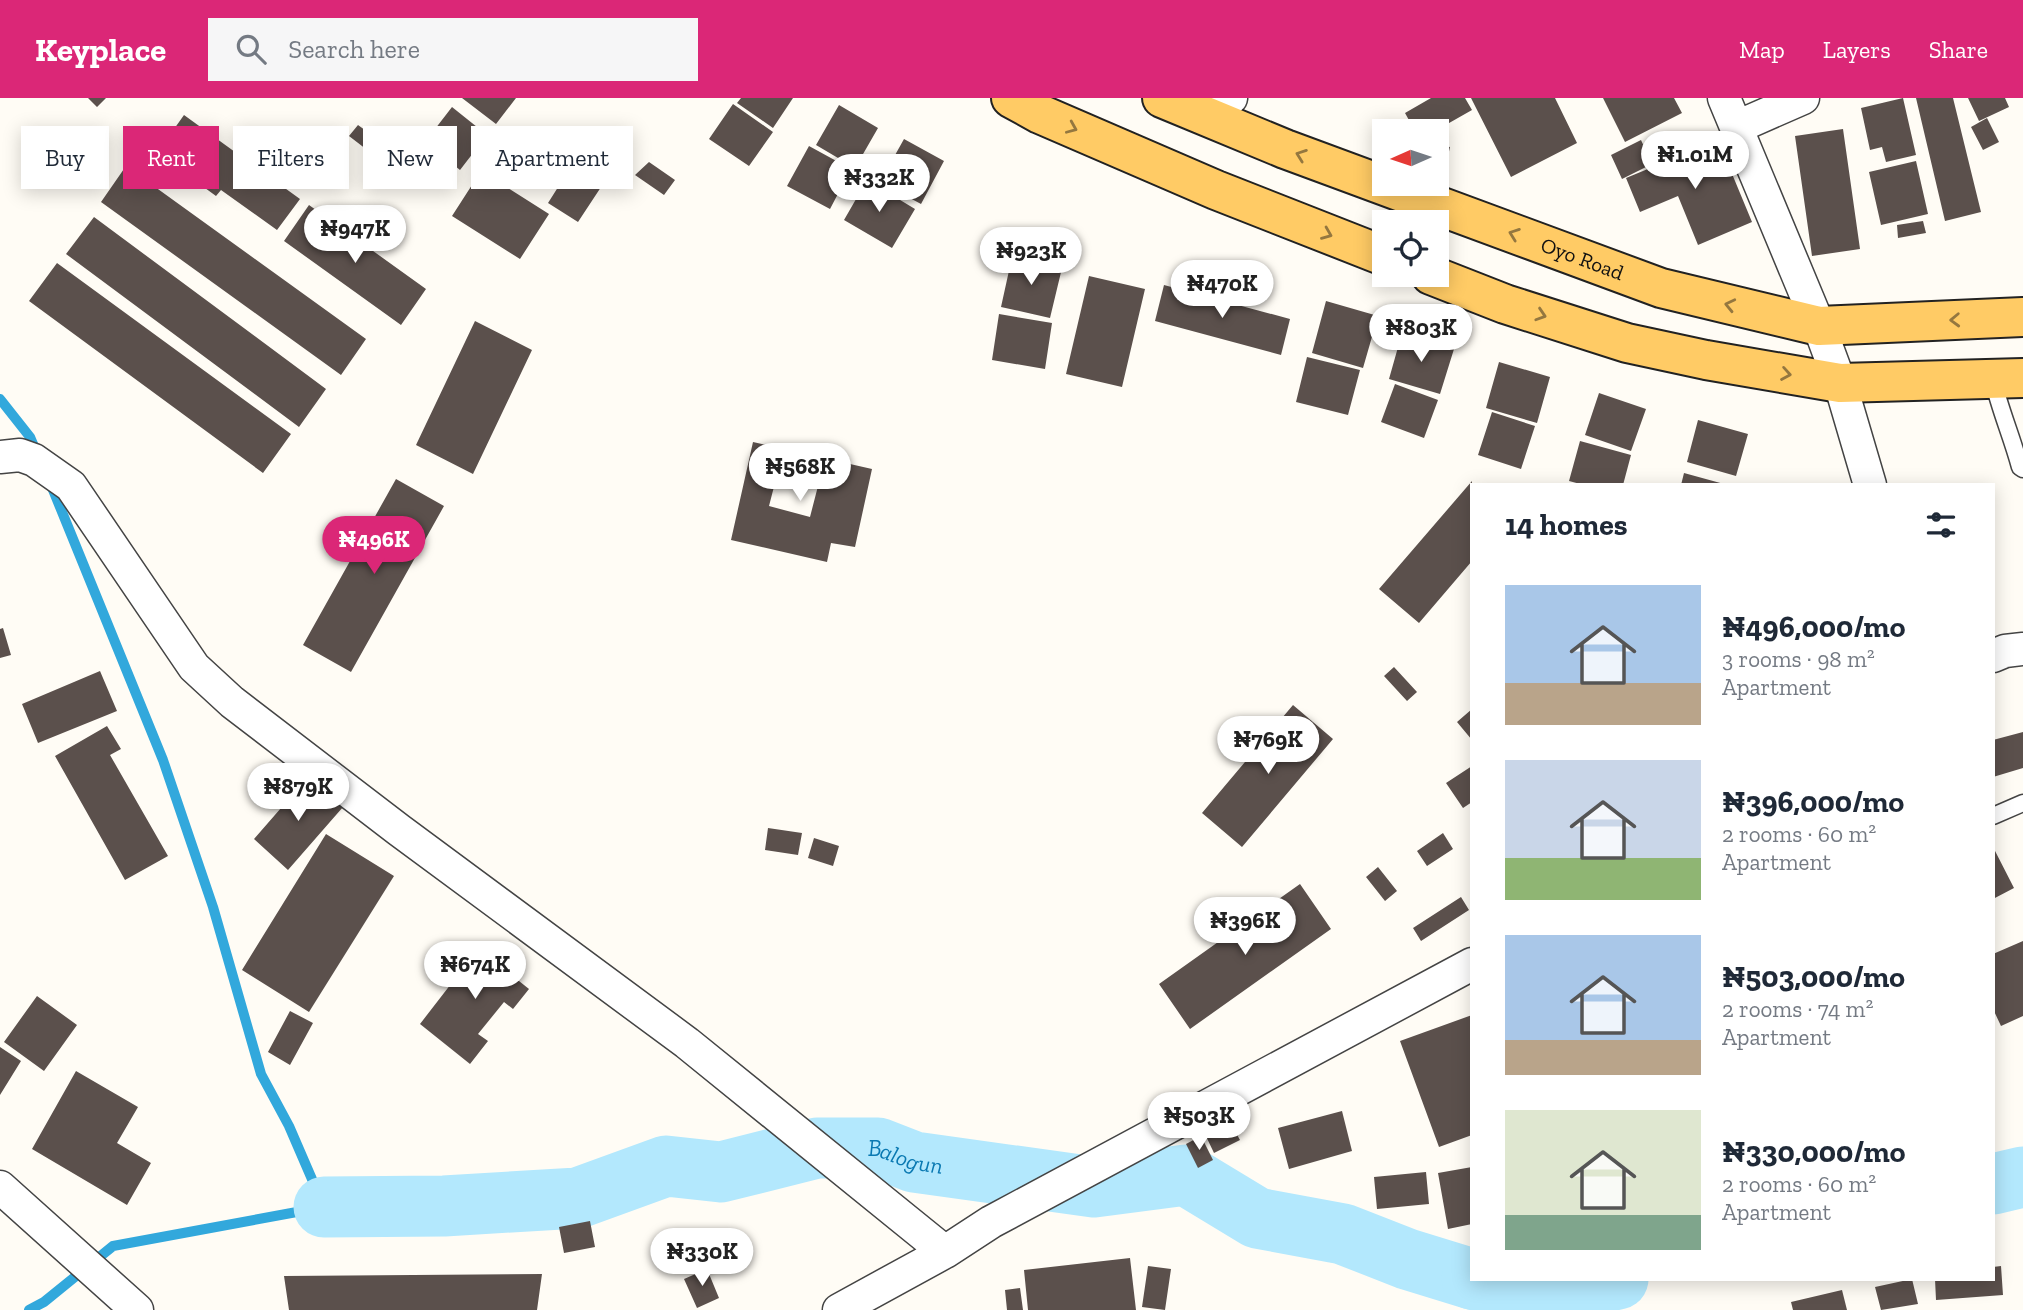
<!DOCTYPE html>
<meta charset="utf-8">
<style>
body{margin:0;font-family:"Zilla Slab",serif;background:#f6f6f7;color:#1f2937;height:100vh;display:flex;flex-direction:column;font-size:26px;white-space:nowrap}
*{box-sizing:border-box;margin:0}
p{font-size:23px;color:#747a83}
.icon{flex:none;width:38px;height:38px;fill:none;stroke:currentColor;stroke-width:2;stroke-linecap:round;stroke-linejoin:round}
.map{position:relative;flex:1;overflow:hidden}
.side{position:absolute;left:1470px;top:385px;width:525px;height:798px;display:flex;flex-direction:column;background:#fff;border-radius:0px;box-shadow:0 4px 18px #0003}
.side>*{flex:none}
.guide{position:absolute;left:21px;top:28px;width:665px;height:63px;display:flex;gap:14px}
.needle{width:46px;rotate:267deg}
.buttons{position:absolute;left:1372px;top:21px;display:grid;gap:14px}
.buttons a{display:grid;place-items:center;width:77px;height:77px;border-radius:0px;background:#fff;box-shadow:0 4px 18px #0003;font-size:35px}
.price{position:absolute;translate:-50% -60px;padding:0 16px;border-radius:24px;background:#fff;color:#222;font-size:23px;line-height:46px;filter:drop-shadow(0 2px 4px #0008)}
.price::after{content:'';position:absolute;left:50%;top:42px;width:21px;height:16px;margin-left:-10px;background:inherit;clip-path:polygon(0 0,100% 0,50% 100%)}
.price.active{background:#db2777;color:#fff}
ul{padding:0;list-style:none}
li{display:flex;align-items:center;gap:21px;height:175px;padding:0 35px}
li span{display:grid;place-items:center;flex:none;width:196px;height:140px;border-radius:0px;color:#555}
li>.icon{margin-inline-start:auto}
span .icon{width:84px;height:84px;fill:#fffc;stroke-width:1}
li b{font-size:30px}
h2{display:flex;justify-content:space-between;align-items:center;height:84px;padding:0 35px;font-size:30px}
.pill{padding:0 24px;border-radius:0px;background:#fff;box-shadow:0 4px 18px #0003;font-size:24px;line-height:63px}
.pill.active{background:#db2777;color:#fff}
header{display:flex;align-items:center;gap:42px;box-sizing:border-box;height:98px;padding:0 35px;background:#db2777;color:#fff}
header strong{font-size:33px}
nav{display:flex;gap:38px;margin-inline-start:auto;font-size:24px}
.search{width:490px;height:63px;background:#f6f6f7;display:flex;align-items:center;gap:18px;box-sizing:border-box;padding:0 24px;border-radius:0px;color:#747a83;font-size:26px}
.map>svg:first-child{display:block}
</style>
<header>
<strong>Keyplace</strong>
<div class="search"><svg class="icon" aria-label="search" viewBox="0 0 24 24"><circle cx="10" cy="10" r="6"/><path d="M15 15l6 6"/></svg>Search here</div>
<nav><a>Map</a><a>Layers</a><a>Share</a></nav>
</header>
<div class="map">
<svg width="2023" height="1212" viewBox="0 0 2023 1212">
<rect width="100%" height="100%" fill="#fffcf5"/>
<g fill="none" stroke-linecap="round" stroke-linejoin="round">
<path stroke="#32a8dc" stroke-width="10" d="M0,301l30,38 8,19
M29,1212l15,-8 69,-56 211,-39 -35,-81 -28,-52 -48,-167 -50,-147 -114,-280"/>
<g stroke="#b3e8fd" stroke-width="61">
<path d="M1993,1086l30,-7"/>
<path id="s1" d="M324,1109l120,-1 134,-8 88,-32 55,6 96,-24h61l36,14 180,25 92,-12 71,43 86,16 64,25 65,20"/>
<path d="M1472,1181c31,10 114,8 146,0"/>
</g>
</g>
<path fill="#5b504c" fill-rule="evenodd" d="M88,0h18l-9,9z
M462,0h54l-20,26z
M741,0h52l-20,30 -36,-25z
M1431,0h34l7,12 -37,21h-20l-10,-18z
M1471,0h84l22,45 -66,34z
M1603,0h71l8,15 -57,29z
M1903,0l13,57 -30,7 -4,-15 -12,3 -9,-42z
M1916,0h37l28,114 -36,9z
M1968,0h37l4,9 -30,14z
M733,6l40,28 -24,34 -40,-27z
M839,7l39,23 -23,40 -39,-23z
M452,9l35,28 -27,35 -35,-28z
M184,17l116,84 -23,31 -56,-40 -5,6 -59,-43z
M1987,20l12,24 -16,8 -12,-23z
M358,27l26,19 -9,12 -26,-20z
M1843,31l17,120 -48,7 -17,-120z
M904,41l40,22 -23,43 -41,-22z
M1641,42l11,24 -30,15 -11,-24z
M1718,42l34,82 -54,23 -20,-49 -38,16 -14,-34z
M1437,46l13,3 -2,9 -11,-2z
M809,48l42,23 -21,40 -43,-23z
M1916,63l12,53 -47,11 -12,-53z
M574,64l31,19 -27,41 -30,-19z
M649,64l26,18 -11,15 -29,-20z
M126,68l240,173 -25,36 -240,-173z
M481,73l68,43 -29,45 -68,-43z
M867,82l48,29 -23,39 -48,-28z
M309,107l117,84 -25,36 -117,-84z
M94,119l232,172 -27,38 -233,-173z
M1923,123l3,12 -28,5 -1,-13z
M1012,159l50,11 -12,50 -49,-11z
M57,165l234,171 -28,39 -234,-172z
M1089,178l56,13 -23,98 -56,-13z
M1164,187l126,34 -9,36 -126,-34z
M1326,203l52,15 -15,52 -51,-15z
M999,216l53,9 -7,46 -53,-9z
M475,223l57,29 -59,124 -57,-29z
M1402,235l52,16 -14,45 -51,-15z
M1307,259l53,13 -12,45 -52,-13z
M1499,264l51,15 -13,46 -51,-15z
M1395,286l43,16 -14,38 -43,-16z
M1599,295l47,16 -15,42 -46,-16z
M1492,314l43,14 -14,43 -43,-14z
M1698,322l50,14 -12,42 -49,-14z
M1580,343l51,14 -8,30h-39l-15,-4z
M753,344l119,27 -17,78 -24,-4 -4,19 -96,-22zM777,377l41,11 -8,31 -41,-11z
M1684,375l40,11v1h-43z
M396,381l48,27 -93,166 -48,-27z
M1472,383v80l-53,62 -40,-34z
M3,530l8,27 -11,3v-29z
M1394,569l23,25 -10,9 -23,-25z
M100,573l17,40 -79,32 -16,-39z
M1293,607l40,34 -91,108 -40,-34z
M1472,611v31l-15,-18z
M107,628l14,23 -11,6 58,101 -43,24 -70,-124z
M2023,634v36l-30,9v-37z
M1472,668v36l-9,6 -17,-25z
M308,679l35,30 -55,63 -34,-31z
M768,730l34,5 -4,22 -33,-5z
M1443,735l10,16 -26,17 -10,-15z
M326,736l68,42 -85,136 -67,-42z
M814,740l25,8 -6,20 -25,-8z
M1993,749l21,41 -21,11z
M1378,769l19,24 -12,10 -19,-24z
M1300,786l31,45 -141,100 -31,-45z
M1461,799l8,13 -48,31 -8,-13z
M2023,843v75l-22,10 -8,-17v-55z
M506,844l17,13 -14,18 20,16 -16,20 -9,-7 -26,32 10,7 -18,23 -50,-40 58,-75 14,11z
M37,898l40,29 -33,46 -40,-29z
M290,913l23,12 -23,42 -22,-13z
M1472,917v120l-33,12 -39,-106z
M0,949l21,14 -21,34z
M76,973l62,36 -21,36 34,20 -24,42 -95,-56z
M1342,1013l10,40 -63,18 -11,-41z
M1229,1022l11,20 -26,13 -10,-21z
M1201,1038l12,24 -15,8 -12,-24z
M1472,1069v57l-24,5 -10,-56z
M1426,1074l3,32 -52,5 -3,-32z
M590,1123l5,26 -31,6 -5,-26z
M1130,1160l6,52h-108l-4,-40z
M1148,1168l23,3 -6,41 -23,-3z
M2001,1168l2,29 -67,5 -1,-21h58v-12z
M707,1171l12,29 -22,10 -13,-29z
M542,1176l-5,36h-248l-5,-34z
M1912,1181l6,25 -37,6 -6,-23z
M1020,1190l3,22h-16l-2,-20z
M1842,1192l5,20h-54l-2,-8z"/>
<g fill="none" stroke-linecap="round" stroke-linejoin="round">
<defs>
<path id="lane" d="M1993,282c7,30 19,57 27,87l3,2
M1993,718l30,-13"/>
<path id="street" d="M1724,0l95,228 21,57 30,102
M1206,20l25,-20
M1737,29l66,-29
M0,359l20,-2 14,5 37,26 123,181 38,35 167,128 288,213 258,209
M1993,558l12,-5 18,-2
M0,1089l137,123
M839,1212l106,-58 46,-30 481,-258"/>
<g id="primary">
<path d="M1011,0l29,16 176,76 168,66"/>
<path id="s2" d="M1162,0l123,51 376,139 158,38 204,-9"/>
<path d="M1431,177l74,29 122,39 79,17 134,23 183,-5"/>
</g>
</defs>
<use href="#lane" stroke="#444" stroke-width="19"/>
<use href="#street" stroke="#444" stroke-width="35"/>
<use href="#primary" stroke="#222" stroke-width="42"/>
<use href="#lane" stroke="#fff" stroke-width="16"/>
<use href="#street" stroke="#fff" stroke-width="32"/>
<use href="#primary" stroke="#ffcb65" stroke-width="38"/>
</g>
<defs><path id="oneway-chevron" d="M-2-3.5L2.5 0L-2 3.5" fill="none" stroke-width="1.6" stroke-linecap="round" stroke-linejoin="round" transform="scale(1.75)"/></defs>
<g stroke="#94773f">
<use href="#oneway-chevron" transform="translate(1072 30) rotate(23)"/>
<use href="#oneway-chevron" transform="translate(1301 57) rotate(-160)"/>
<use href="#oneway-chevron" transform="translate(1327 136) rotate(22)"/>
<use href="#oneway-chevron" transform="translate(1514 136) rotate(-160)"/>
<use href="#oneway-chevron" transform="translate(1730 207) rotate(-167)"/>
<use href="#oneway-chevron" transform="translate(1541 217) rotate(18)"/>
<use href="#oneway-chevron" transform="translate(1955 222) rotate(178)"/>
<use href="#oneway-chevron" transform="translate(1786 276) rotate(10)"/>
</g>
<g text-anchor="middle" stroke-width="7" stroke-linejoin="round" paint-order="stroke">
<g font-size="21" fill="#111" stroke="#fff">
<text dy="7" stroke="none"><textPath href="#s2" startOffset="450">Oyo Road</textPath></text>
</g>
<g font-size="23" font-style="italic" fill="#0a79b2" stroke="#fff">
<text dy="8" stroke="none"><textPath href="#s1" startOffset="592">Balogun</textPath></text>
</g>
</g>
</svg>
<div class="buttons">
<a><svg class="needle" viewBox="-14 -14 28 28"><path d="M0-13l5 13h-10z" fill="#e53935"/><path d="M0 13l5-13h-10z" fill="#747a83"/></svg></a>
<a><svg class="icon" aria-label="locate" viewBox="0 0 24 24"><circle cx="12" cy="12" r="6"/><path d="M12 2v4M12 18v4M2 12h4M18 12h4"/></svg></a>
</div>
<b class="price" style="left:1695px;top:93px">₦1.01M</b>
<b class="price" style="left:879px;top:116px">₦332K</b>
<b class="price" style="left:355px;top:167px">₦947K</b>
<b class="price" style="left:1031px;top:189px">₦923K</b>
<b class="price" style="left:1222px;top:222px">₦470K</b>
<b class="price" style="left:1421px;top:266px">₦803K</b>
<b class="price" style="left:800px;top:405px">₦568K</b>
<b class="price active" style="left:374px;top:478px">₦496K</b>
<b class="price" style="left:1268px;top:678px">₦769K</b>
<b class="price" style="left:298px;top:725px">₦879K</b>
<b class="price" style="left:1245px;top:859px">₦396K</b>
<b class="price" style="left:475px;top:903px">₦674K</b>
<b class="price" style="left:1199px;top:1054px">₦503K</b>
<b class="price" style="left:702px;top:1190px">₦330K</b>
<div class="guide">
<a class="pill">Buy</a>
<a class="pill active">Rent</a>
<a class="pill">Filters</a>
<a class="pill">New</a>
<a class="pill">Apartment</a>
</div>
<section class="side">
<h2>14 homes<svg class="icon" aria-label="filters" viewBox="0 0 24 24"><path d="M4 7h16M4 17h16"/><circle cx="9" cy="7" r="2"/><circle cx="15" cy="17" r="2"/></svg></h2>
<ul>
<li><span style="background:linear-gradient(#a9c7e8 70%,#b9a48a 0)"><svg class="icon" aria-label="home" viewBox="0 0 24 24"><path d="M3 11l9-7 9 7M6 9v11h12V9"/></svg></span><div><b>₦496,000/mo</b><p>3 rooms · 98 m²</p><p>Apartment</p></div></li>
<li><span style="background:linear-gradient(#c9d6e8 70%,#8fb573 0)"><svg class="icon" aria-label="home" viewBox="0 0 24 24"><path d="M3 11l9-7 9 7M6 9v11h12V9"/></svg></span><div><b>₦396,000/mo</b><p>2 rooms · 60 m²</p><p>Apartment</p></div></li>
<li><span style="background:linear-gradient(#a9c7e8 75%,#b9a48a 0)"><svg class="icon" aria-label="home" viewBox="0 0 24 24"><path d="M3 11l9-7 9 7M6 9v11h12V9"/></svg></span><div><b>₦503,000/mo</b><p>2 rooms · 74 m²</p><p>Apartment</p></div></li>
<li><span style="background:linear-gradient(#dfe7d0 75%,#7fa58c 0)"><svg class="icon" aria-label="home" viewBox="0 0 24 24"><path d="M3 11l9-7 9 7M6 9v11h12V9"/></svg></span><div><b>₦330,000/mo</b><p>2 rooms · 60 m²</p><p>Apartment</p></div></li>
</ul>
</section>
</div>
